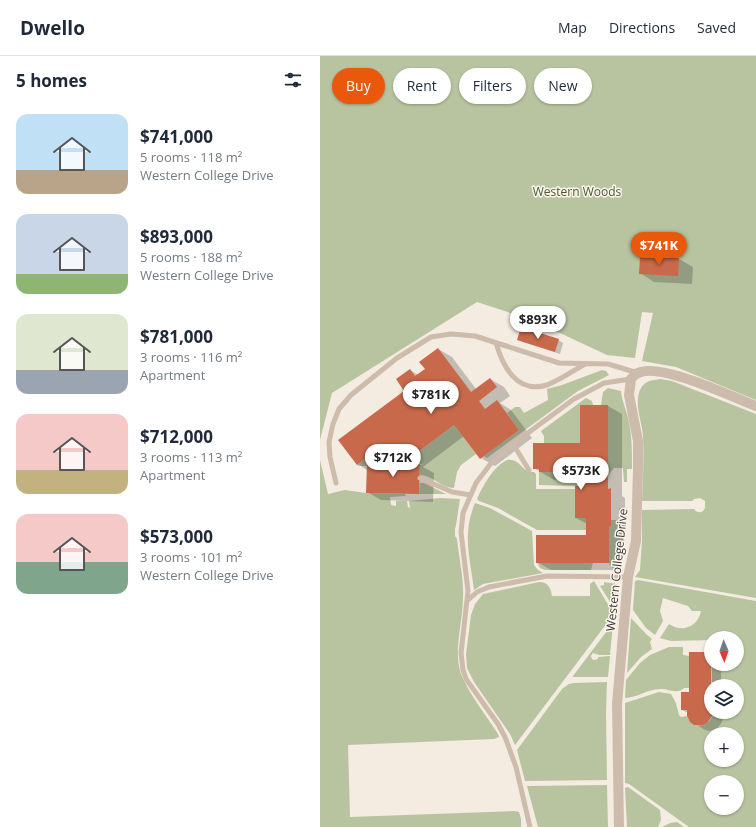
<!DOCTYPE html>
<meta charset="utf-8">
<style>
body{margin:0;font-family:"Open Sans",sans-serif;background:#f2f2f3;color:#1f2937;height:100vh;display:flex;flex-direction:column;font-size:15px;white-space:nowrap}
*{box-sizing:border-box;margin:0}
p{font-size:13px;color:#747a83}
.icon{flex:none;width:22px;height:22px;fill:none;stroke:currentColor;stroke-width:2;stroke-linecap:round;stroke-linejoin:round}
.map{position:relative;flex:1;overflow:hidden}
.details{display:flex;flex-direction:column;background:#fff;width:320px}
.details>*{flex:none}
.hud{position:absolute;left:12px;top:12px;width:364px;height:36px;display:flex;gap:8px}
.needle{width:26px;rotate:178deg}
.tools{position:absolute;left:384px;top:575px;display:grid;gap:8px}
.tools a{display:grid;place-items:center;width:40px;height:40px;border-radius:50%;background:#fff;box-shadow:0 1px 3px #0004;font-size:20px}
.price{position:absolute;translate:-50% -34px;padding:0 9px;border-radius:14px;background:#fff;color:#222;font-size:13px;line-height:26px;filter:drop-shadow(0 1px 2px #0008)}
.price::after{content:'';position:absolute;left:50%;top:24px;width:12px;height:9px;margin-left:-6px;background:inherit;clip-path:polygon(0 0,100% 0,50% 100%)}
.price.active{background:#ea580c;color:#fff}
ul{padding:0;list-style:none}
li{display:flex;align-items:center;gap:12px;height:100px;padding:0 16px}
li span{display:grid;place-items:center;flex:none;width:112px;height:80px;border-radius:12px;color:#555}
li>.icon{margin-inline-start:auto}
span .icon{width:48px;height:48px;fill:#fffc;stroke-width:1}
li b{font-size:17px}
h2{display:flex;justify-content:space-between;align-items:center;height:48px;padding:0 16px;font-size:17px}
.pill{padding:0 14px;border-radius:18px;background:#fff;box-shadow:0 1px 3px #0004;font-size:14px;line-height:36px}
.pill.active{background:#ea580c;color:#fff}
header{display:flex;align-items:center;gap:24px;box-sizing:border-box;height:56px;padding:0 20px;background:#fff;border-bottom:1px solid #e0e1e3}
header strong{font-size:19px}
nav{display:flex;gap:22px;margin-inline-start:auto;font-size:14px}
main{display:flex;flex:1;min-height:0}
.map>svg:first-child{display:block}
</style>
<header>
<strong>Dwello</strong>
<nav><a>Map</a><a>Directions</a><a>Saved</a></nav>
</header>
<main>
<section class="details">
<h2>5 homes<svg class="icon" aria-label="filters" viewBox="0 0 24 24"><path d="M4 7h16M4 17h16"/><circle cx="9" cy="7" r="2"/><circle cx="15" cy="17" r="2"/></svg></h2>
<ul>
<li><span style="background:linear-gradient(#bfe0f5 70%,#b9a48a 0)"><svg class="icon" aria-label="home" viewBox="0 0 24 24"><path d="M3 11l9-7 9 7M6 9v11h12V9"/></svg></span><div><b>$741,000</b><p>5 rooms · 118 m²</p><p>Western College Drive</p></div></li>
<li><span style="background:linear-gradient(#c9d6e8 75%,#8fb573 0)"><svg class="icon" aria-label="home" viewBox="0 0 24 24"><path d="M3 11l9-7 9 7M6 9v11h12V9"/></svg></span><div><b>$893,000</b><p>5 rooms · 188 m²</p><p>Western College Drive</p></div></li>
<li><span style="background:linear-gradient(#dfe7d0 70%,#9aa5b1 0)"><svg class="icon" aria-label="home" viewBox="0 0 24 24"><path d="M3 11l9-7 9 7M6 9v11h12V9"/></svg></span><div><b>$781,000</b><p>3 rooms · 116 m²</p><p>Apartment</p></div></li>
<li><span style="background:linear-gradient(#f6c9c9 70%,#c2b280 0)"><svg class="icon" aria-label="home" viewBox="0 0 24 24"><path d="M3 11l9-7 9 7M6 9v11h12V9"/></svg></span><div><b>$712,000</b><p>3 rooms · 113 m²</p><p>Apartment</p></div></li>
<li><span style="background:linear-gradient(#f6c9c9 60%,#7fa58c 0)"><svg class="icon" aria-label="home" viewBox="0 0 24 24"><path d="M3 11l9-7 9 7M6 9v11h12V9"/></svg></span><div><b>$573,000</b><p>3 rooms · 101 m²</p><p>Western College Drive</p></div></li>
</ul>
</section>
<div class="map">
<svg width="436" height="771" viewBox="0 0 436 771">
<rect width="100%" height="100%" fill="#f4ebe1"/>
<path fill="#b8c4a0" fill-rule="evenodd" d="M0,0h436v344l-80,-33 -34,-6 11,-48 -11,-1 -7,46 -28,-3 -75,-35 -55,-18 -145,91 -12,47z
M282,314l4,1 3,4 -31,16 -91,67 -3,-2 35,-26 -12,-17 8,-6h5l4,6 24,-13 -1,-11 15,-4z
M340,323l12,2 84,33v184l-121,-21 5,-7 2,-30v-30l52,-1c3,5 9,4 11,-1v-7l-5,-3 -6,1 -2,2h-50c1,-21 2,-43 1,-65 -1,-15 -9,-31 -3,-46 4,-9 12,-10 20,-11z
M288,332l13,3c1,11 6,20 8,31 3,15 3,31 3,47h-5v13h-3l-1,-14h-9l-6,7v-69l-7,-1 2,-13z
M266,342l6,3 1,4 -13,38h-36v-7l-3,-5z
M134,369l22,29 -15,11 -4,7 -3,16c-13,0 -22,-13 -34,-13v-11l-53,-1 -1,3h-7l-2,-1 26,-20 10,15 11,-9 6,7z
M0,404l8,34 17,-4 21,3 39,1 1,2 -16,1 1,8 5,1v-5h11l1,6 2,1 -1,-7 31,-3 20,1 -4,26 -1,4v7l2,3c2,20 7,39 6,59 0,23 -10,53 -2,76 8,20 25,41 37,60l1,3 -5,2 -146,6 2,72 164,-6 5,1 2,7v8h-201z
M187,404c14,-2 14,13 27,12l2,2v15h39v29h11v12h-49l-39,-22 -19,-7 -2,-2c7,-15 15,-31 30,-39z
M219,416h39v14l-39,-1z
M100,427h4l22,11h-27z
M155,447l15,5 42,23 2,34 4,5 5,3 -60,11 -9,6c-4,-32 -12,-56 1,-87z
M299,452h8l-1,19 -7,42h-6l-4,-6v-37h2v-6h8z
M217,506l56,1 -2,7h-46l-5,-2z
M318,524l118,21v226h-67l-60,-43 -4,-1v-80l34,-11 12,2 5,9 3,12 2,2 6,-1c5,15 25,11 26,-4h24v-26h-25v-22h25v-26h-26v2l-40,1 -11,-3 9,-14c13,9 29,3 32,-13h-9l-4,-5 -25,-8 -3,13 3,10 -8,14 -9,-7 -13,-18 2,-29zM391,678h26v26h-26zM391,726h26v26h-26z
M274,525l19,32v2l-98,130 -5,-11 -36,-52 -7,-14 -1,-14 5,-39 4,-11 8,-10 56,-12c9,0 12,6 13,14h38v-12z
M284,526l13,2 -3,24 -14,-22 4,-1z
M311,562l16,17 5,4 -2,3 2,7 -11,8 -14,16z
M293,567l-3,32h-11l-6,-2 -2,3 1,3 2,1 4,-1v-2l12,-1 -2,21h-35v-1z
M349,591h14v8l6,1v32h-5c-7,7 -15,0 -24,1 -13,0 -23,9 -35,9l1,-18 14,-17 10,-8z
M287,626l-1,30 1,68 -82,1 -8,-31 45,-61 7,-5 5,-1z
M287,729l1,42h-70l-11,-41z
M308,731l32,23 1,10 -3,7h-31l-2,-39z
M357,766l7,5h-22l8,-4z"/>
<path fill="#0003" fill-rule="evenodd" d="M359,203l14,8 -1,17 -38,-2 -14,-9z
M198,283l40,1 5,3 -3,11 -37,-12z
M118,293l14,8 24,32 14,-10 14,8 6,9 -10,7 11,7 21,28 -37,28 -14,-8 -17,-22 -41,31 11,6 -1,29 -52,-2 -14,-8v-22l-9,-6 48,-73 4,-21 8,5 8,-6zM72,401l2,2 10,6 -22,-1zM96,405l7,4h-12z
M288,350l14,8v82l3,2v36h-2l-1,36h-71l-14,-8 50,-26v-12l-11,-6 3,-38h-25l-20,-12 47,-24z
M391,597v11h10v22h-10v26h25v3l-13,1 -1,6 -2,3 -3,3 -7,3 -5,-1 -10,-6 -7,-11 -6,-3z"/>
<path fill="#c8694b" d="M320,200l39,2 -1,18 -39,-2z
M201,271l38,12 -4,13 -38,-12z
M118,292l33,44 19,-14 7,9 -18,14 6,8 12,-9 22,30 -39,29 -26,-34 -44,33 -6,-7 -11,9 -10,-15 -26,20 -19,-25 66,-49 -8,-12 14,-10 5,7 10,-7 -6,-7z
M260,349h28v84l3,-1v38h-2v37h-73v-28h50v-17h-11v-32h3v-14h-39v-3h-6v-26h47z
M47,407l53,1 -1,30 -53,-1z
M369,596h22v60h2l-1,4 -5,7 -4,2h-9l-4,-3 -3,-6v-6h-6v-18h8z"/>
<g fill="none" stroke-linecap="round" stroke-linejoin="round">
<path stroke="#cdbbac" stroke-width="5" d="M176,287c7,24 21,51 51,42 13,-5 26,-14 38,-21
M193,388l16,26
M100,422l32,14 19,3
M16,427l-6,-26 -1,-15 4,-18 6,-15 12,-14 46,-37 34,-21 20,-3 24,2 84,27 49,1 30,9
M148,544l9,-8 12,-5 58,-11 81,1
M210,771l-14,-60 -11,-30 -7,-13 -32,-45 -3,-9 -2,-17 7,-62 -7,-59 2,-19 13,-30 16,-21 21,-18 61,-45 30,-16 27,-4"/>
<path stroke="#cdbbac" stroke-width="10" d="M299,771l-2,-123 11,-127 8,-36 2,-72v-28l-9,-46 2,-16c2,-2 4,-5 7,-6 22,-11 94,24 118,33"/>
</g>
<g text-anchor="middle" stroke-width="3" stroke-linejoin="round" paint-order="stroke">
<g font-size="12" fill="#4a5a2e" stroke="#fbf5ee">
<text x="257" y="140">Western Woods</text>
</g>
<g font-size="12" fill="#3b302b" stroke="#fbf5ee">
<text transform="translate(297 514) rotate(-84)" y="4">Western College Drive</text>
</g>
</g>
</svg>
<div class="tools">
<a><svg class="needle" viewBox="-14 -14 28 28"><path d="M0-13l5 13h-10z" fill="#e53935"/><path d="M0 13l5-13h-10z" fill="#747a83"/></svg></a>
<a><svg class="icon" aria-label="layers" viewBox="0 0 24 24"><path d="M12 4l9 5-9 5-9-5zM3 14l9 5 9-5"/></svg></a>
<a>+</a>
<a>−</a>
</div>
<b class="price active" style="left:339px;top:210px">$741K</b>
<b class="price" style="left:218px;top:284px">$893K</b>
<b class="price" style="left:111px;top:359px">$781K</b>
<b class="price" style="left:73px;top:422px">$712K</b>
<b class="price" style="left:261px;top:435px">$573K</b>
<div class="hud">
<a class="pill active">Buy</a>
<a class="pill">Rent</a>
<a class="pill">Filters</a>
<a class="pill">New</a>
</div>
</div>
</main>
